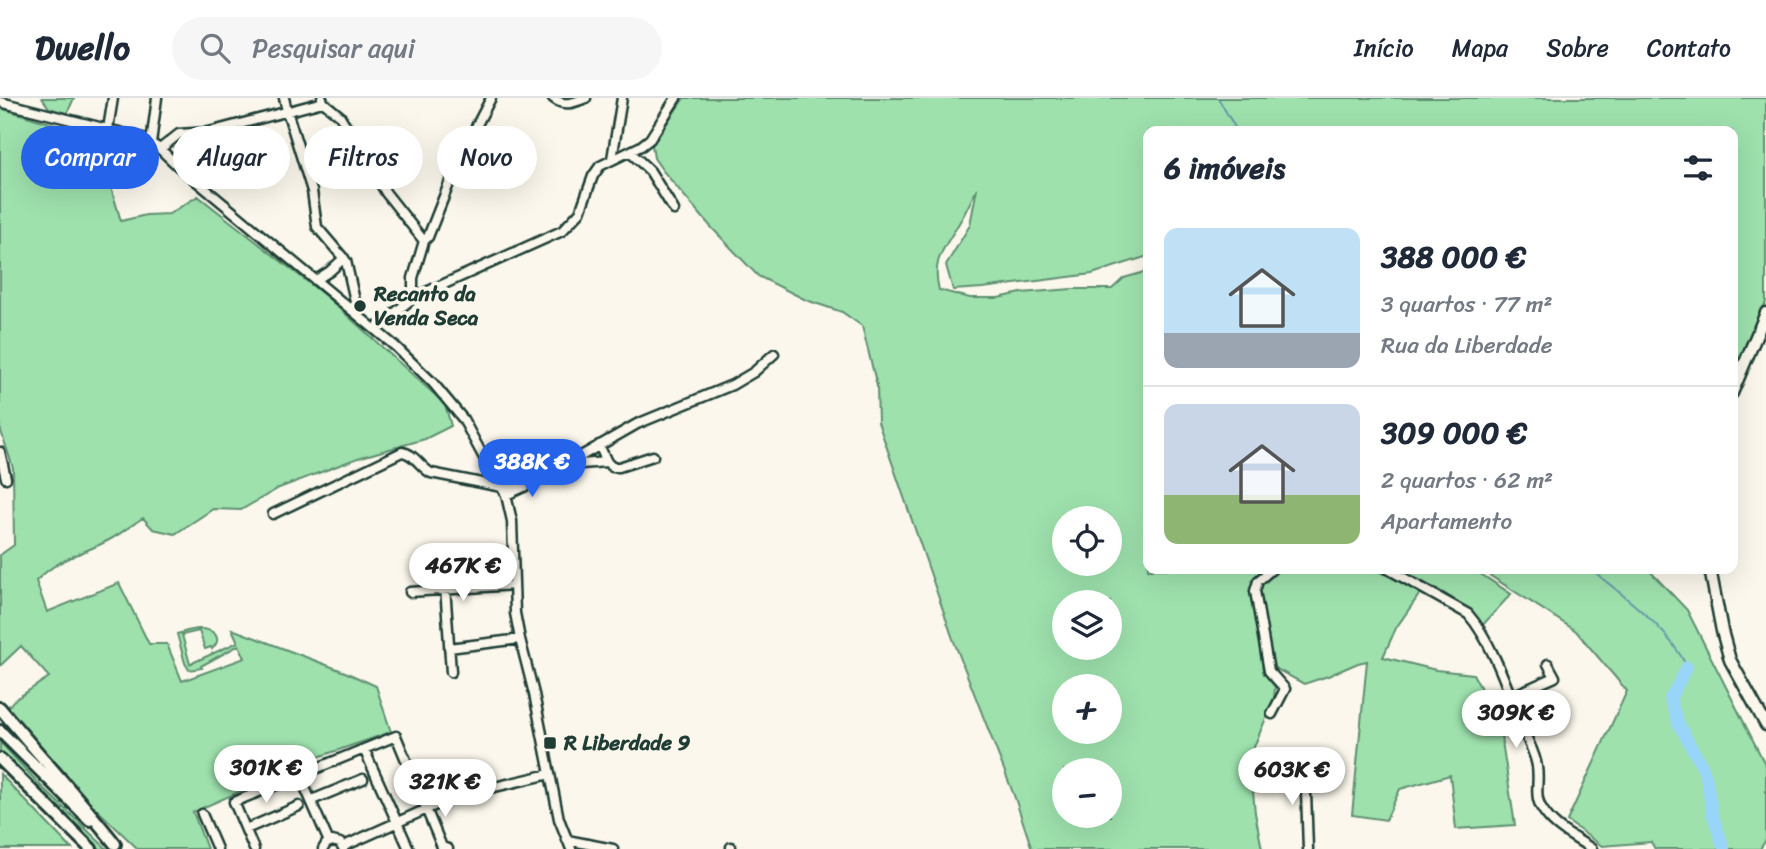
<!DOCTYPE html>
<html lang="pt">
<meta charset="utf-8">
<style>
body{margin:0;font-family:Sriracha,sans-serif;background:#f6f6f7;color:#1f2937;height:100vh;display:flex;flex-direction:column;font-size:26px;white-space:nowrap}
*{box-sizing:border-box;margin:0}
p{font-size:23px;color:#747a83}
.icon{flex:none;width:38px;height:38px;fill:none;stroke:currentColor;stroke-width:2;stroke-linecap:round;stroke-linejoin:round}
.map{position:relative;flex:1;overflow:hidden}
.drawer{position:absolute;left:1143px;top:28px;width:595px;height:448px;display:flex;flex-direction:column;background:#fff;border-radius:14px;box-shadow:0 7px 28px #0002}
.drawer>*{flex:none}
.hud{position:absolute;left:21px;top:28px;width:665px;height:63px;display:flex;gap:14px}
.tools{position:absolute;left:1052px;top:408px;display:grid;gap:14px}
.tools a{display:grid;place-items:center;width:70px;height:70px;border-radius:50%;background:#fff;box-shadow:0 7px 28px #0002;font-size:35px}
.price{position:absolute;translate:-50% -60px;padding:0 16px;border-radius:24px;background:#fff;color:#222;font-size:23px;line-height:46px;filter:drop-shadow(0 2px 4px #0008)}
.price::after{content:'';position:absolute;left:50%;top:42px;width:21px;height:16px;margin-left:-10px;background:inherit;clip-path:polygon(0 0,100% 0,50% 100%)}
.price.selected{background:#2563eb;color:#fff}
ul{padding:0;list-style:none}
li{display:flex;align-items:center;gap:21px;height:175px;padding:0 21px}
li+li{border-top:2px solid #e0e1e3}
li span{display:grid;place-items:center;flex:none;width:196px;height:140px;border-radius:14px;color:#555}
li>.icon{margin-inline-start:auto}
span .icon{width:84px;height:84px;fill:#fffc;stroke-width:1}
li b{font-size:30px}
h2{display:flex;justify-content:space-between;align-items:center;height:84px;padding:0 21px;font-size:30px}
.pill{padding:0 24px;border-radius:32px;background:#fff;box-shadow:0 7px 28px #0002;font-size:24px;line-height:63px}
.pill.selected{background:#2563eb;color:#fff}
header{display:flex;align-items:center;gap:42px;box-sizing:border-box;height:98px;padding:0 35px;background:#fff;border-bottom:2px solid #e0e1e3}
header strong{font-size:33px}
nav{display:flex;gap:38px;margin-inline-start:auto;font-size:24px}
.search{width:490px;height:63px;background:#f6f6f7;display:flex;align-items:center;gap:18px;box-sizing:border-box;padding:0 24px;border-radius:38px;color:#747a83;font-size:26px}
.map>svg:first-child{display:block}
</style>
<header>
<strong>Dwello</strong>
<div class="search"><svg class="icon" aria-label="search" viewBox="0 0 24 24"><circle cx="10" cy="10" r="6"/><path d="M15 15l6 6"/></svg>Pesquisar aqui</div>
<nav><a>Início</a><a>Mapa</a><a>Sobre</a><a>Contato</a></nav>
</header>
<div class="map">
<svg width="1766" height="751" viewBox="0 0 1766 751">
<rect width="100%" height="100%" fill="#fbf7ec"/>
<filter id="ink" filterUnits="userSpaceOnUse"><feTurbulence type="fractalNoise" baseFrequency=".0143" numOctaves="2"/><feDisplacementMap in="SourceGraphic" scale="14" xChannelSelector="R" yChannelSelector="G"/><feConvolveMatrix kernelMatrix="1 2 1 2 8 2 1 2 1" color-interpolation-filters="sRGB"/></filter>
<g filter="url(#ink)">
<path fill="#9ee1ad" stroke="#5e8f70" stroke-width="2" fill-rule="evenodd" d="M42,0h32l-7,16 -18,-6z
M684,0h1082v204l-33,81 -1,-252h-584v125l-56,18 -110,14 -29,2 -7,-25 24,-40 7,-37c-6,12 -11,24 -18,35 -14,25 -28,36 -20,67l31,8h28l23,-5 51,-4h40l12,-11 24,-7v298h120l-14,11 -3,11 13,82 11,14 -1,12 -21,50 -3,10 5,54 7,36h-230l-17,-51 -62,-159 -75,-217 -1,-36 -15,-60 -20,-14 -36,-12 -48,-24 -47,-49 -48,-56 -9,-13 -2,-13zM1064,420h46v46h-46zM1064,504h46v46h-46zM1064,588h46v46h-46zM1064,672h46v46h-46z
M0,10l63,19 22,4 16,23 20,67 25,-6 23,-1 29,-18 130,102 117,106 6,22 -26,13 -67,19 -79,30 -38,22 -28,-1 -38,25 -22,-5 -10,-11c-12,7 -22,16 -34,22 -28,15 -49,17 -73,41l11,31 72,-29 30,61h18l15,37 63,-23 -6,-13 -38,21 1,2 -13,2 -4,-7 -8,-29c7,-2 15,-5 22,-5 14,0 25,8 13,20l-1,-2 -6,2 -6,-18 -17,4 8,29 48,-22 -6,-13 113,43 31,14 15,46 -73,25 -125,55 14,37h-69l-76,-73 -56,-66 7,-9 36,-24 -28,-31 -21,20v-111l14,-10 -1,-77 -13,-40z
M1276,471h98c5,4 9,4 15,7 11,4 22,9 32,16l-25,36 -13,29 53,13 37,4 26,48 16,103 -59,4 -6,-54 -50,14 -14,31 -34,-5 15,-154 -9,2 -30,13 -24,8 -33,-18 -14,-74 2,-7z
M1396,471h77l38,25 -29,32c-18,-27 -58,-43 -86,-57z
M1480,471h168l39,41 79,156v74l-6,9h-105l-4,-7 -49,4 -35,-25 60,-130 -51,-60z
M0,644l42,45 65,62h-9l-98,-97z
M0,676l72,75h-72z"/>
<g fill="none" stroke-linecap="round" stroke-linejoin="round">
<path stroke="#6898aa" stroke-width="2" d="M1218,0l19,33
M1591,471c34,29 76,57 96,98"/>
<path stroke="#99d5f9" stroke-width="12" d="M1687,569l-17,32 9,26 23,41 5,14 5,33 12,36"/>
<defs>
<path id="minor" d="M284,0l3,13 25,80 5,36 29,34 9,40 -2,9
M553,0c11,9 20,5 33,0
M0,4l143,36 17,11 18,17 218,181 37,36 30,36 21,39 22,37 6,26 3,92 5,26 14,55 25,125 12,30
M323,4l17,14 46,77 38,48
M108,31l5,-31
M151,45l6,-45
M160,51l19,-15 30,-2 114,-30 -1,-4
M630,54l20,19 24,39
M612,61l10,-61
M316,182l14,-9 14,-13
M413,200v-20l11,-37 4,-4 30,-76 33,-63
M375,231l38,-31 149,-67 18,-19 13,-36 7,-10 41,-20 9,-7 26,-41
M0,354l6,26
M575,361l6,5 26,-2 -8,-17
M607,364l5,5h7l34,-11
M506,397l35,-16 96,-55 95,-39 22,-13 20,-18
M273,416l129,-62c12,1 18,15 29,21l71,14 20,-6 12,-2
M443,460l8,114
M1272,471l-14,12 -3,10 14,80 16,18 -13,25
M1388,471l80,45c25,28 42,82 56,117 4,11 12,24 13,36 3,18 -5,30 8,46 12,17 31,25 47,36
M410,494l104,-7
M449,550l71,-9
M1510,599l45,-20 -7,-13
M364,651l45,100
M1305,666l3,85
M300,678l29,66
M312,702l51,-21
M202,716l15,35
M246,731l53,-23
M567,742l46,9
M342,749l114,-51 94,-22
M254,751l-20,-47 162,-66 46,111 6,2
M323,751l3,-5 6,-3 8,2 3,6
M731,751v-2"/>
<path id="major" d="M1732,295l34,-80
M1710,471l12,62 8,29 36,65"/>
<path id="highway" d="M0,610c38,46 78,89 115,136
M0,633l90,89
M0,661l91,90"/>
</defs>
<use href="#minor" stroke="#1f3d34" stroke-width="13"/>
<use href="#major" stroke="#1f3d34" stroke-width="15"/>
<use href="#highway" stroke="#1f3d34" stroke-width="16"/>
<use href="#minor" stroke="#fbf7ec" stroke-width="8"/>
<use href="#major" stroke="#fbf7ec" stroke-width="10"/>
<use href="#highway" stroke="#fbf7ec" stroke-width="10"/>
</g>
</g>
<g fill="#1f3d34" stroke="#fbf7ec" stroke-width="2.5">
<circle cx="360" cy="208" r="7"/>
<rect x="543" y="638" width="14" height="14" rx="3.5"/>
</g>
<g text-anchor="middle" stroke-width="7" stroke-linejoin="round" paint-order="stroke">
<g font-size="21" font-weight="bold" fill="#1f3d34" stroke="#fbf7ec" text-anchor="start">
<text x="374" y="203">Recanto da<tspan x="374" dy="24">Venda Seca</tspan></text>
<text x="564" y="652">R Liberdade 9</text>
</g>
</g>
</svg>
<div class="tools">
<a><svg class="icon" aria-label="locate" viewBox="0 0 24 24"><circle cx="12" cy="12" r="6"/><path d="M12 2v4M12 18v4M2 12h4M18 12h4"/></svg></a>
<a><svg class="icon" aria-label="layers" viewBox="0 0 24 24"><path d="M12 4l9 5-9 5-9-5zM3 14l9 5 9-5"/></svg></a>
<a>+</a>
<a>−</a>
</div>
<b class="price selected" style="left:532px;top:401px">388K €</b>
<b class="price" style="left:463px;top:505px">467K €</b>
<b class="price" style="left:1516px;top:652px">309K €</b>
<b class="price" style="left:266px;top:707px">301K €</b>
<b class="price" style="left:1292px;top:709px">603K €</b>
<b class="price" style="left:445px;top:721px">321K €</b>
<div class="hud">
<a class="pill selected">Comprar</a>
<a class="pill">Alugar</a>
<a class="pill">Filtros</a>
<a class="pill">Novo</a>
</div>
<section class="drawer">
<h2>6 imóveis<svg class="icon" aria-label="filters" viewBox="0 0 24 24"><path d="M4 7h16M4 17h16"/><circle cx="9" cy="7" r="2"/><circle cx="15" cy="17" r="2"/></svg></h2>
<ul>
<li><span style="background:linear-gradient(#bfe0f5 75%,#9aa5b1 0)"><svg class="icon" aria-label="home" viewBox="0 0 24 24"><path d="M3 11l9-7 9 7M6 9v11h12V9"/></svg></span><div><b>388 000 €</b><p>3 quartos · 77 m²</p><p>Rua da Liberdade</p></div></li>
<li><span style="background:linear-gradient(#c9d6e8 65%,#8fb573 0)"><svg class="icon" aria-label="home" viewBox="0 0 24 24"><path d="M3 11l9-7 9 7M6 9v11h12V9"/></svg></span><div><b>309 000 €</b><p>2 quartos · 62 m²</p><p>Apartamento</p></div></li>
</ul>
</section>
</div>
